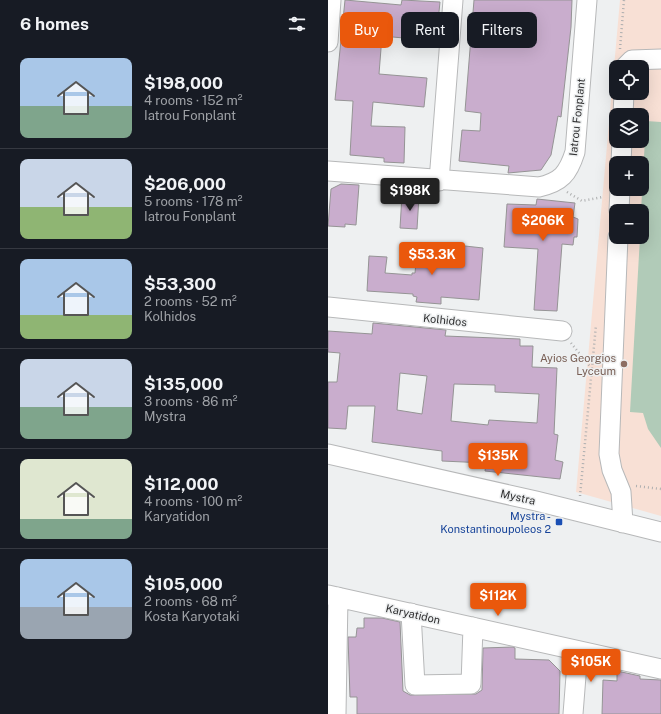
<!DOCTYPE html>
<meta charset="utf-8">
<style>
body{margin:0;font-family:"Public Sans",sans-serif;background:#242831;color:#f1f3f6;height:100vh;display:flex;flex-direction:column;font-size:15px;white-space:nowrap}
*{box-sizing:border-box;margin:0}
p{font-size:13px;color:#9ea1a6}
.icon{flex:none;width:22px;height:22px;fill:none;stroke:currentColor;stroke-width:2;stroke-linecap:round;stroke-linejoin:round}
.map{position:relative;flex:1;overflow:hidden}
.panel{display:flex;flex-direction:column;background:#171b24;width:328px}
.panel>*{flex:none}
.hud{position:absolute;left:12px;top:12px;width:261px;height:36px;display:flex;gap:8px}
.fabs{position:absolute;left:281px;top:60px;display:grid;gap:8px}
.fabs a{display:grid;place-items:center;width:40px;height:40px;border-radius:8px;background:#171b24;box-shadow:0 4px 16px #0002;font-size:20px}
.price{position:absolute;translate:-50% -34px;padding:0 9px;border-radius:4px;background:#ea580c;color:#fff;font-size:13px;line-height:26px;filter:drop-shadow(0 1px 2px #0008)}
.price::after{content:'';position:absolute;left:50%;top:24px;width:12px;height:9px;margin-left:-6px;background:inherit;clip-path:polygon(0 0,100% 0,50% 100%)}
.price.selected{background:#222;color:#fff}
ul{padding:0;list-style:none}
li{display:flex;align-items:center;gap:12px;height:100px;padding:0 20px}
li+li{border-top:1px solid #363941}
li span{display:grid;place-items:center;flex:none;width:112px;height:80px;border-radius:8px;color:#555}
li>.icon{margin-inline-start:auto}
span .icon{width:48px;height:48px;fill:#fffc;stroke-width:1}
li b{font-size:17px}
h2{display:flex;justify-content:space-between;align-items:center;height:48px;padding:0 20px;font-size:17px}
.pill{padding:0 14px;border-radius:8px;background:#171b24;box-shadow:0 4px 16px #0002;font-size:14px;line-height:36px}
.pill.selected{background:#ea580c;color:#fff}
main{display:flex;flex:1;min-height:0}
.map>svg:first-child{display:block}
</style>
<main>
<section class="panel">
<h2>6 homes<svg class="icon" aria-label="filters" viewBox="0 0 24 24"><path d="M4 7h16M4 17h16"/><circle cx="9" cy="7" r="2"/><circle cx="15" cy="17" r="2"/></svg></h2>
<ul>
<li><span style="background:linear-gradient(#a9c7e8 60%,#7fa58c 0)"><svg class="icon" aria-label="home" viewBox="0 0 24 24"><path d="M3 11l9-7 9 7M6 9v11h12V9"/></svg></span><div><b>$198,000</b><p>4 rooms · 152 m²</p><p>Iatrou Fonplant</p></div></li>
<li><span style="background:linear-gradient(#c9d6e8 60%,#8fb573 0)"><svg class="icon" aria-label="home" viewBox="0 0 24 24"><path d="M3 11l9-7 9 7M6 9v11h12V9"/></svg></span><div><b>$206,000</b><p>5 rooms · 178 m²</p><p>Iatrou Fonplant</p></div></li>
<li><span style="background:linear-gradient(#a9c7e8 70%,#8fb573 0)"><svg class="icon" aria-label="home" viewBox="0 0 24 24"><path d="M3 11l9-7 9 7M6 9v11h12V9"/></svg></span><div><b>$53,300</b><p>2 rooms · 52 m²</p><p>Kolhidos</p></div></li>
<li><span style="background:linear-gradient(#c9d6e8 60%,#7fa58c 0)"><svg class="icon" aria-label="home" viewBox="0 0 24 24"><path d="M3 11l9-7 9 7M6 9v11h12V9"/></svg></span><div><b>$135,000</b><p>3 rooms · 86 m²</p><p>Mystra</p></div></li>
<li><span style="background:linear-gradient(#dfe7d0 75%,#7fa58c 0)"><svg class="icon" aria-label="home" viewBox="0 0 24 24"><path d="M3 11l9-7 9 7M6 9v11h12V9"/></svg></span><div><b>$112,000</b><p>4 rooms · 100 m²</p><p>Karyatidon</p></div></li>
<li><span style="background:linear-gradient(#a9c7e8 60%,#9aa5b1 0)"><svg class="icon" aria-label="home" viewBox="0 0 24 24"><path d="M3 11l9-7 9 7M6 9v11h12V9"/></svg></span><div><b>$105,000</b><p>2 rooms · 68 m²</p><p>Kosta Karyotaki</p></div></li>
</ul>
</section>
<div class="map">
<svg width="333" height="714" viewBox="0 0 333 714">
<rect width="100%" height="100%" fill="#eef0f1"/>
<path fill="#f8e0d5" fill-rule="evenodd" d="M292,0h41v516l-85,-24zM288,67h26v26h-26zM288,115h26v26h-26zM288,163h26v26h-26zM288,211h26v26h-26z"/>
<path fill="#b1cbb8" d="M318,121l15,1v326l-13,-19 -5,-16 -13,-1 10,-175h2l-1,-26z"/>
<path fill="#c9adcd" stroke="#959495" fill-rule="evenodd" d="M17,0l56,5 1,-5 38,2 -4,39 -54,-5 -3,38 48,4 -3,29 -51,-5 -2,24 34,1 -1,36 -20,-1v-4l-34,-3 3,-54 -18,-1z
M146,0h98l-1,27 -10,90 -3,-1 -7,39 -10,15 -33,3 1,-7 -50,-5 3,-31 18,1 1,-18 -16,-2z
M13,184l18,1 -3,40 -11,-1v3l-17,-1 3,-37z
M74,195l17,1 -2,33 -17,-1z
M209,199l38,4 -2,14 5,2 -1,18h-3l-1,8 -11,-1 -5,67 -23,-1 4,-61 -34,-2 3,-43 29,1z
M128,245l27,3 -4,52 -38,-3v7l-25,-2 1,-5 -4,-1v-2l-46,-3 2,-35 18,1 -2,16 27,2v-2h3l2,-22 38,3z
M45,323l73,7 -1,6 75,3v7h13l-1,21 25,1 -3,66 4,1 -3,25 8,2 -3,17 -75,-8 1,-8 -44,-2v-10l-70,-9 3,-36h-27l-2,23 -18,-1v-46h9l3,-29 -12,-1v-21l44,3zM72,373l27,3 -5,38 -25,-4zM126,384l41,1v7l44,2 -2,29 -48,-3 -1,5 -37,-4z
M36,618h18l18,4 3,69 7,4 66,-1 6,-4 1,-42 30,-1 2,1v11l34,1 11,11 -1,43h-202v-17h-7l-2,-60h8l1,-9h7z
M289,671l23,5v3l21,1v34h-59l1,-34 14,1z"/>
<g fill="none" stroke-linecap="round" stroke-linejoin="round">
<defs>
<path id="minor" d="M0,42l3,-42
M297,67l7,-7 29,-1
M295,115l1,-22
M293,163l1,-22
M0,171l211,16c22,-5 29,-13 36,-35l12,-152
M111,181l14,-181
M291,211l1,-22
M290,237l-9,217 3,16 9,22 2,31
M0,307l234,24
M0,454l208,47 125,31
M0,595l333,74
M83,613l4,72 56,-1 2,-57
M8,714l2,-117
M245,714l5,-63"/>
</defs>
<use href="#minor" stroke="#b7b8b9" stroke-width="21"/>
<path stroke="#adaeaf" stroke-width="2.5" stroke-dasharray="1 3" stroke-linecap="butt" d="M292,49l4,-49
M239,192l15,9 21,-4
M243,343l21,26
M308,486l25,3
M252,496l16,-171"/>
<use href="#minor" stroke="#fff" stroke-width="19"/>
</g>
<circle fill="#8d6e63" stroke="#eef0f1" stroke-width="1.5" cx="296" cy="364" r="4"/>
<rect fill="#1a4fb4" stroke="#eef0f1" stroke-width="1.5" x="227" y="518" width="8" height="8" rx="2"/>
<g text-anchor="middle" stroke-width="3" stroke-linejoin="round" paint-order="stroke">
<g font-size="11" fill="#2f2f30" stroke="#eef0f1">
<text transform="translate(249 117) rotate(-84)" y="4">Iatrou Fonplant</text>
<text transform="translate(117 320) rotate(6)" y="4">Kolhidos</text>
<text transform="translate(190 497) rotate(13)" y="4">Mystra</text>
<text transform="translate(85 614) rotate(13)" y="4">Karyatidon</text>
</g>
<g font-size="11" fill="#785e54" stroke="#eef0f1" text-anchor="end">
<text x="288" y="362">Ayios Georgios<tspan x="288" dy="13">Lyceum</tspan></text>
</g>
<g font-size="11" fill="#164399" stroke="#eef0f1" text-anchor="end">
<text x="223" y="520">Mystra -<tspan x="223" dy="13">Konstantinoupoleos 2</tspan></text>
</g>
</g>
</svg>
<div class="fabs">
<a><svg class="icon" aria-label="locate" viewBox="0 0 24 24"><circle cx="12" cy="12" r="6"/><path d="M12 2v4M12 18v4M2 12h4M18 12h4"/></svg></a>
<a><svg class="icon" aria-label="layers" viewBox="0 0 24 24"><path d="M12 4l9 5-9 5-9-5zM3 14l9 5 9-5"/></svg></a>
<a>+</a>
<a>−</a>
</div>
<b class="price selected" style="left:82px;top:212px">$198K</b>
<b class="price" style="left:215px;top:242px">$206K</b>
<b class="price" style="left:104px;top:276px">$53.3K</b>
<b class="price" style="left:170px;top:477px">$135K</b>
<b class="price" style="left:170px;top:617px">$112K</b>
<b class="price" style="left:263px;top:683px">$105K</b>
<div class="hud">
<a class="pill selected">Buy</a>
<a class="pill">Rent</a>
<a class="pill">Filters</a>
</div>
</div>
</main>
